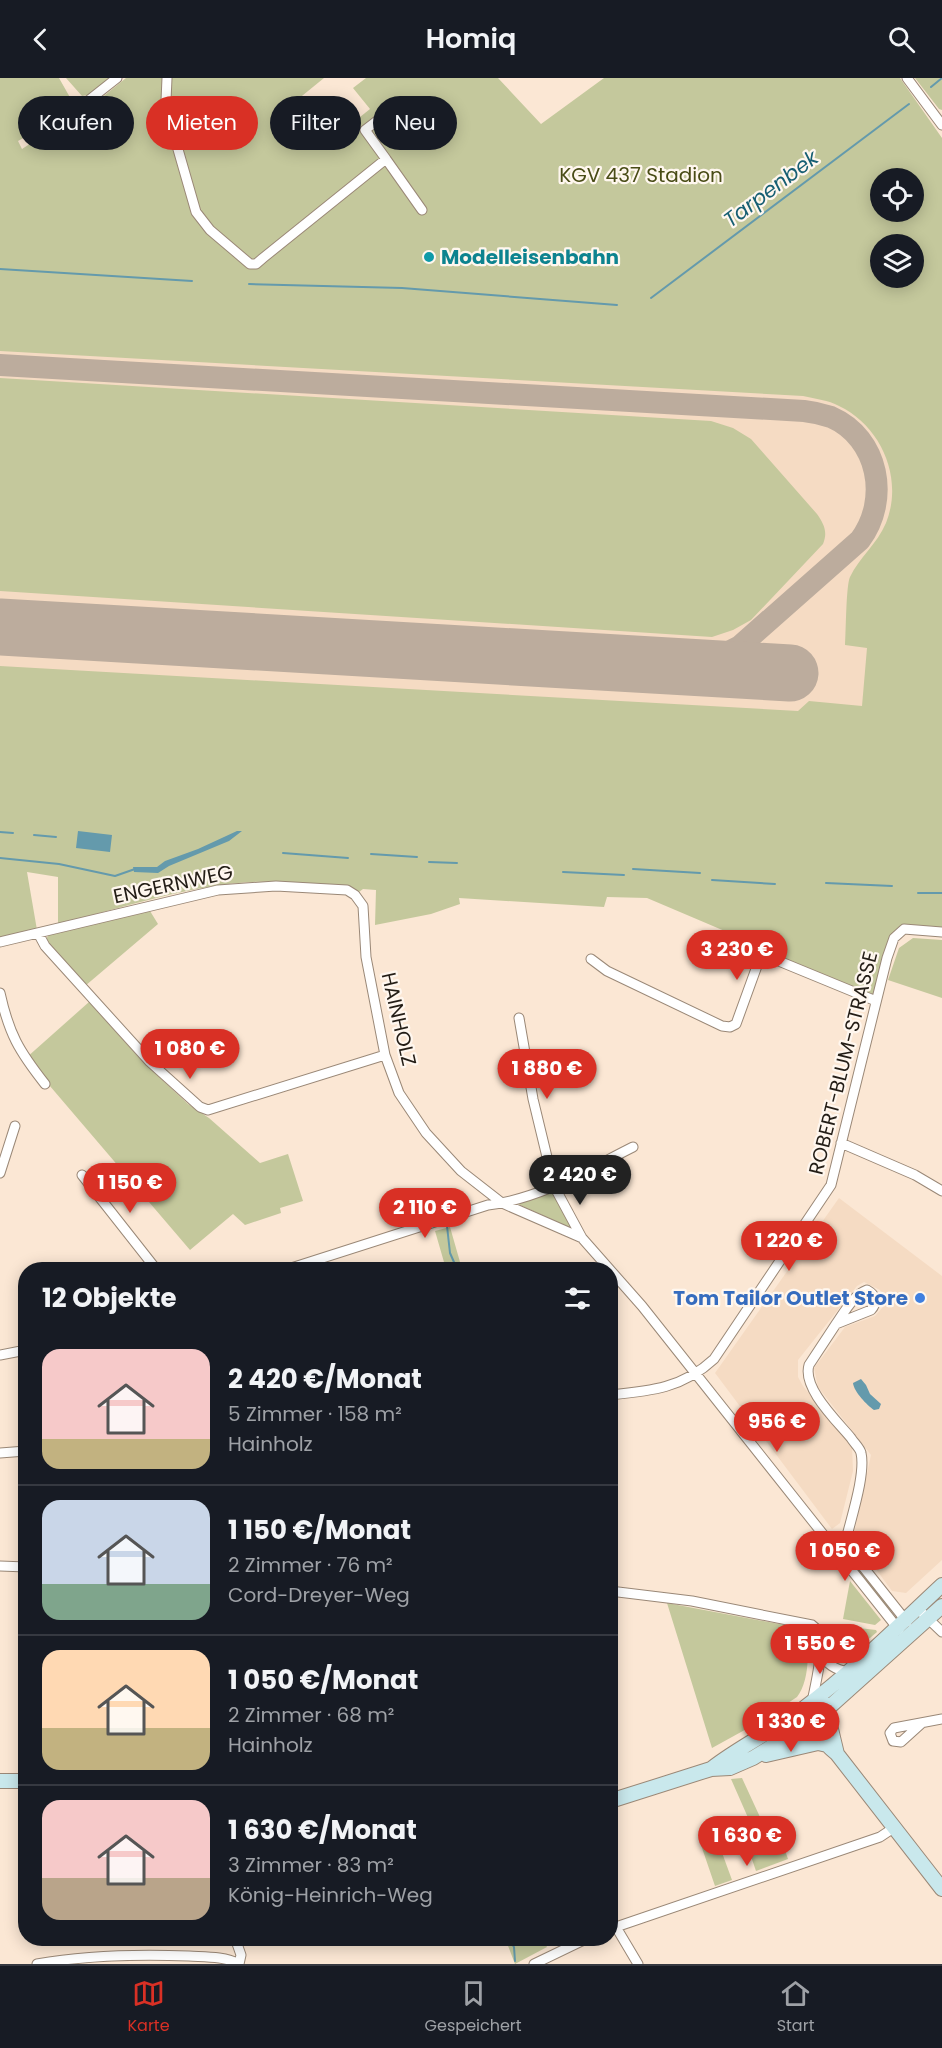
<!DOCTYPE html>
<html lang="de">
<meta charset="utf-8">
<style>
body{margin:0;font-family:Poppins,sans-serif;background:#242831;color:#f1f3f6;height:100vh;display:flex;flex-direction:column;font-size:22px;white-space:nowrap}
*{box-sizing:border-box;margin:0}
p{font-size:20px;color:#9ea1a6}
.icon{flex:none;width:33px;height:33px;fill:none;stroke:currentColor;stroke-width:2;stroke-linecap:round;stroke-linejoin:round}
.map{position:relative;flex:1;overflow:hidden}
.side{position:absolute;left:18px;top:1184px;width:600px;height:684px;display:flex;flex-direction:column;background:#171b24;border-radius:24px;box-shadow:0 3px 15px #0003}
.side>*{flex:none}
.hud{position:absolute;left:18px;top:18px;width:600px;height:54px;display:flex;gap:12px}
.controls{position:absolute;left:870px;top:90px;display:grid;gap:12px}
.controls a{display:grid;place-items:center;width:54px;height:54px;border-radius:50%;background:#171b24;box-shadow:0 3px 15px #0003;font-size:30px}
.price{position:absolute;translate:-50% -51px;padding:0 14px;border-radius:21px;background:#d93025;color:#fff;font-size:20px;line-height:39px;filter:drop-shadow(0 2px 3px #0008)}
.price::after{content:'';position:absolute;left:50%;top:36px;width:18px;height:14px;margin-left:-9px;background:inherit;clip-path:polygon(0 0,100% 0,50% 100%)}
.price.current{background:#222;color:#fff}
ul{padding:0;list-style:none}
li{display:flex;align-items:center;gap:18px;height:150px;padding:0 24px}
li+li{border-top:2px solid #363941}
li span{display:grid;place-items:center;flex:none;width:168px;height:120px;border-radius:18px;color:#555}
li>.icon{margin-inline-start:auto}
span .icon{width:72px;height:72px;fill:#fffc;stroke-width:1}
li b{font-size:26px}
h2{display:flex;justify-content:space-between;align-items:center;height:72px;padding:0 24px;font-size:26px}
.pill{padding:0 21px;border-radius:27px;background:#171b24;box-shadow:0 3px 15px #0003;font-size:21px;line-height:54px}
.pill.current{background:#d93025;color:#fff}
header{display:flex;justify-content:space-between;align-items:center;height:78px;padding:0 24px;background:#171b24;font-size:27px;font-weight:600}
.dock{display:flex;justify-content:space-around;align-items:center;height:84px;border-top:2px solid #363941;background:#171b24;font-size:16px;color:#9ea1a6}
.dock a{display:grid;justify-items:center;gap:3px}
.dock .current{color:#d93025}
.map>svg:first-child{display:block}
</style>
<header><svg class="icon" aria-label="back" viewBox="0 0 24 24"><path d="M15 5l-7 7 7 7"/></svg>Homiq<svg class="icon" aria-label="search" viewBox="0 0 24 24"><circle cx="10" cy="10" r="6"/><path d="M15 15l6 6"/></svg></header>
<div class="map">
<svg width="942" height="1886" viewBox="0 0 942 1886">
<rect width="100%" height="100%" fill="#fbe7d4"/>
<path fill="#f5dbc3" d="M0,183l879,49 63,597 -942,-65z
M839,1120l103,78v284l-36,33 -14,-2 -39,-53 18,-83 -53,-68 -4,-19 31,-41 30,-11 8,-9 1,-7 -4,-10 -16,-8 -7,4 -59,74v17l5,9 49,61 1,24 -13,52 -8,6 -117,-156z"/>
<path fill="#c4c89c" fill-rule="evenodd" d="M0,0h59l17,30 -58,33 4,8 26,-17 11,4 2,-1c0,-12 7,-16 15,-23l3,4 47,-38h198l-27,22 5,3 28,38 40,-32 -17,-21 13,-10h132l43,46 63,-46h296l42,60v790l-45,2 -24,67 -114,-47 1,-4 -113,-48 -40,-1 -3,10 -145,-9 1,6 -29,10 -56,11 1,-35 -13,-1 -4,3c-28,-3 -56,-8 -83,-10 -66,-4 -153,26 -218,42v-47l-31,-5 10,58 -37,9v-273l798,45 11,-10 53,5 5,-58 -22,-3c1,-13 1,-60 5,-68 9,-19 27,-33 36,-54 18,-45 -5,-97 -47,-117 -11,-6 -23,-7 -36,-10l-803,-45zM880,100h34v34h-34zM880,166h34v34h-34z
M66,0h47l-20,16 -11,2z
M915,0h27v32l-3,-1z
M0,300l711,43 22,7 18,11 66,75c7,10 11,18 6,30l-72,76 -18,10 -21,7 -712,-46z
M150,833l8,13 -73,62 -40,-45 4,-7z
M913,860l29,2v58l-54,-18 11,-32z
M89,924l54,60 45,42 21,14 51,45 28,-9 15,47 -23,7 1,5 -36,12 -12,-11 -43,36 -164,-192z
M552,1113l19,35 -3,1 -50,-23v-2z
M450,1149l12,42h-16l-11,-38z
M845,1473l46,58 -2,2 -44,-55z
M850,1503l31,39 -6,5 -32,-6z
M667,1525l133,25c12,15 9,55 -3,69l-36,24 -49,27z
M825,1546l51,6 1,2 -34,29 -13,-4z
M742,1700l23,50 11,-4 12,35 -32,12 -13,-38 10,-4 -22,-50z
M717,1761l15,41 -17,6 -14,-41z
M505,1860h37l5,9 -32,17z"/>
<path fill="#649aac" d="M78,753l34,4 -2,17 -34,-4z
M237,753h5l-13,10 -60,25 -11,7 -24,-1 -1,-5h24l8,-6 33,-12z
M861,1301l5,6 4,9 11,10 -2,5 -5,1c-7,-5 -20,-18 -21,-27z"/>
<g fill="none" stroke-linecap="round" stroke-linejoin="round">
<path stroke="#649aac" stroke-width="2" d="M931,9l11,-9
M0,191l192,12
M249,206l153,4 215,17
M651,220l258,-194
M0,754l13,1
M34,757l22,2
M283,775l65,5
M371,776l46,3
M0,780l59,6 56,12 20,-7
M429,784l28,1
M633,791l67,4
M563,794l61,3
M712,802l63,4
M826,805l66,3
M918,815h24
M447,1148l3,27 7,16
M508,1860l6,9 1,14"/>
<path stroke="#bcac9d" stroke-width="22" d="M0,287l804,46c9,1 18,3 27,6 48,21 59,83 29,123l-120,106c-32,18 -55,19 -90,19"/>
<path stroke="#bcac9d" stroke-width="57" d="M0,549l790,46"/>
<defs>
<path id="street" d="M167,0l-1,23 3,17 27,94 14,18 40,34h6l7,-6 123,-99 36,51
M907,0l35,47
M84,26l33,-26
M378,42l-13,10 21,29
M38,855l7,13 105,116 50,45 8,3 177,-55
M0,864l218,-52 58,-4 71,4 8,5 8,11 3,51 19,98 14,38 27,40 35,38 41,32 80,35 60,68 257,324
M591,881l16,12 115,55 8,1 6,-3 21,-58 7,-9h5l107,44
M0,915c9,41 19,58 45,91
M519,940l14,81 21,87 28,52
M841,1065l74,32 27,16
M0,1095l15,-47
M82,1097l74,94
M288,1191l200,-64c52,-6 99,-35 145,-58
M867,1212c9,5 11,12 4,20l-35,14c8,-11 17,-29 31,-34z
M836,1246l-27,41c-7,23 28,56 42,73 3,5 9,10 10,15 5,22 -11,68 -16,91l-8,6
M0,1277l26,-5
M610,1317c41,-4 73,-7 104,-36l117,-174 56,-227 7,-20 10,-9 38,3
M0,1375l26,-2
M845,1466l62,78
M0,1488l26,1
M610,1513l82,10 120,24c4,3 7,6 8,11 4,15 -5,50 -8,66
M917,1530l25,24
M820,1575c8,12 14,16 28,19
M922,1645l-21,19 -8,-1 -3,-8 4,-5 48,-9
M809,1653l8,10 -10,1 -4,-6z
M616,1849l22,37
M610,1851l270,-92 15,-10
M235,1860l6,17 -2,9
M37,1886c50,-9 101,-10 152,-8 16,1 35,0 50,8
M534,1886l54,-26"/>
<path id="secondary" d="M825,1626l12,50
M811,1634c0,18 13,31 26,42l105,135
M766,1677l52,-12 9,2
M711,1691c29,-23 63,-38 93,-61 49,-37 93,-81 138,-123
M0,1703h26
M610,1723l101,-32 19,-1 23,-10 45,-28 28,-20 116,-104"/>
</defs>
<use href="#street" stroke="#9a8877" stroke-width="11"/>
<use href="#secondary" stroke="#9a8877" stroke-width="16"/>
<use href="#street" stroke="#fff" stroke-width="9"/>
<use href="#secondary" stroke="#c9e8ec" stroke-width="14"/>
</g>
<circle fill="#0f9aa8" stroke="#fff7ef" stroke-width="2" cx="429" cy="179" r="6"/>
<circle fill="#3f7fe0" stroke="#fff7ef" stroke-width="2" cx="920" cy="1220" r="6"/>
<g text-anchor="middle" stroke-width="4.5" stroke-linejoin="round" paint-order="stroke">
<g font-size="20" fill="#494c16" stroke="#fff7ef">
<text x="641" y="104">KGV 437 Stadion</text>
</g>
<g font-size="20" font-weight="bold" fill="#0d838f" stroke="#fff7ef" text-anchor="start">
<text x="441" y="186">Modelleisenbahn</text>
</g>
<g font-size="20" fill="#231d16" stroke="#fff7ef">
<text transform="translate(173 806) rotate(-12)" y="7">ENGERNWEG</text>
<text transform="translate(399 941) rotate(77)" y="7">HAINHOLZ</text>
<text transform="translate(843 985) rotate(-76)" y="7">ROBERT-BLUM-STRASSE</text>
</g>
<g font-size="20" font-weight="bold" fill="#366cbe" stroke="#fff7ef" text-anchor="end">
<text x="908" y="1227">Tom Tailor Outlet Store</text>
</g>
<g font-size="21" font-style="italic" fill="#175f73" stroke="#fff7ef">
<text transform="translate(771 111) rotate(-37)" y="7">Tarpenbek</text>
</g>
</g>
</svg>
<div class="controls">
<a><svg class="icon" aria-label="locate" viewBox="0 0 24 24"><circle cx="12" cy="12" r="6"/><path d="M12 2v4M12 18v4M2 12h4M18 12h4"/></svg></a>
<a><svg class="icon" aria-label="layers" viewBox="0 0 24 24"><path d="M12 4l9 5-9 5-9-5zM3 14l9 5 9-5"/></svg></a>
</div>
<b class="price" style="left:737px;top:903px">3 230 €</b>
<b class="price" style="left:190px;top:1002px">1 080 €</b>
<b class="price" style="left:547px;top:1022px">1 880 €</b>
<b class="price current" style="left:580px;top:1128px">2 420 €</b>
<b class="price" style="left:130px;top:1136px">1 150 €</b>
<b class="price" style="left:425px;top:1161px">2 110 €</b>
<b class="price" style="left:789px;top:1194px">1 220 €</b>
<b class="price" style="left:777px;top:1375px">956 €</b>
<b class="price" style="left:845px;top:1504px">1 050 €</b>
<b class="price" style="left:820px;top:1597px">1 550 €</b>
<b class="price" style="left:791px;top:1675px">1 330 €</b>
<b class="price" style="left:747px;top:1789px">1 630 €</b>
<div class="hud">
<a class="pill">Kaufen</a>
<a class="pill current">Mieten</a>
<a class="pill">Filter</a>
<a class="pill">Neu</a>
</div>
<section class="side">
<h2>12 Objekte<svg class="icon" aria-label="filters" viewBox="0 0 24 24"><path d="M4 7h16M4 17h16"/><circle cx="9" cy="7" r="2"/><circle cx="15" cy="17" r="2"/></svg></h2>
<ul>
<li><span style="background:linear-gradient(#f6c9c9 75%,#c2b280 0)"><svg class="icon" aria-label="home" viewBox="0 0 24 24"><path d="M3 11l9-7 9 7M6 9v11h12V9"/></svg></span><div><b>2 420 €/Monat</b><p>5 Zimmer · 158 m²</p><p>Hainholz</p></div></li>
<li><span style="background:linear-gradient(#c9d6e8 70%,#7fa58c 0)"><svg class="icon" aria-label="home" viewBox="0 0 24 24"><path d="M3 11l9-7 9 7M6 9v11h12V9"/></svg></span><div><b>1 150 €/Monat</b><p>2 Zimmer · 76 m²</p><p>Cord-Dreyer-Weg</p></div></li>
<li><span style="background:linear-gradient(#ffd9b3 65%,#c2b280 0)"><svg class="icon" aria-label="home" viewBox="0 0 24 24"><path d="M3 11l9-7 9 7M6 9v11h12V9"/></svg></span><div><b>1 050 €/Monat</b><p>2 Zimmer · 68 m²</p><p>Hainholz</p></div></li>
<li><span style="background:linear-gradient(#f6c9c9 65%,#b9a48a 0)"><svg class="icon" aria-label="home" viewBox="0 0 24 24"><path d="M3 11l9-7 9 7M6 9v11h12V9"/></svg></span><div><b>1 630 €/Monat</b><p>3 Zimmer · 83 m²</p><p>König-Heinrich-Weg</p></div></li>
</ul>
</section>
</div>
<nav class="dock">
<a class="current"><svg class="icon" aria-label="map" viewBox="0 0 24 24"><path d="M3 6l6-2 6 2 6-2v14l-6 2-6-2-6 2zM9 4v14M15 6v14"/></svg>Karte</a>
<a><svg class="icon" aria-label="saved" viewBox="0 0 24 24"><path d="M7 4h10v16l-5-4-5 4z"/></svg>Gespeichert</a>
<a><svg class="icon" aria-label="home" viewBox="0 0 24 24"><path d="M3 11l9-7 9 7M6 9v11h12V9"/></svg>Start</a>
</nav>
